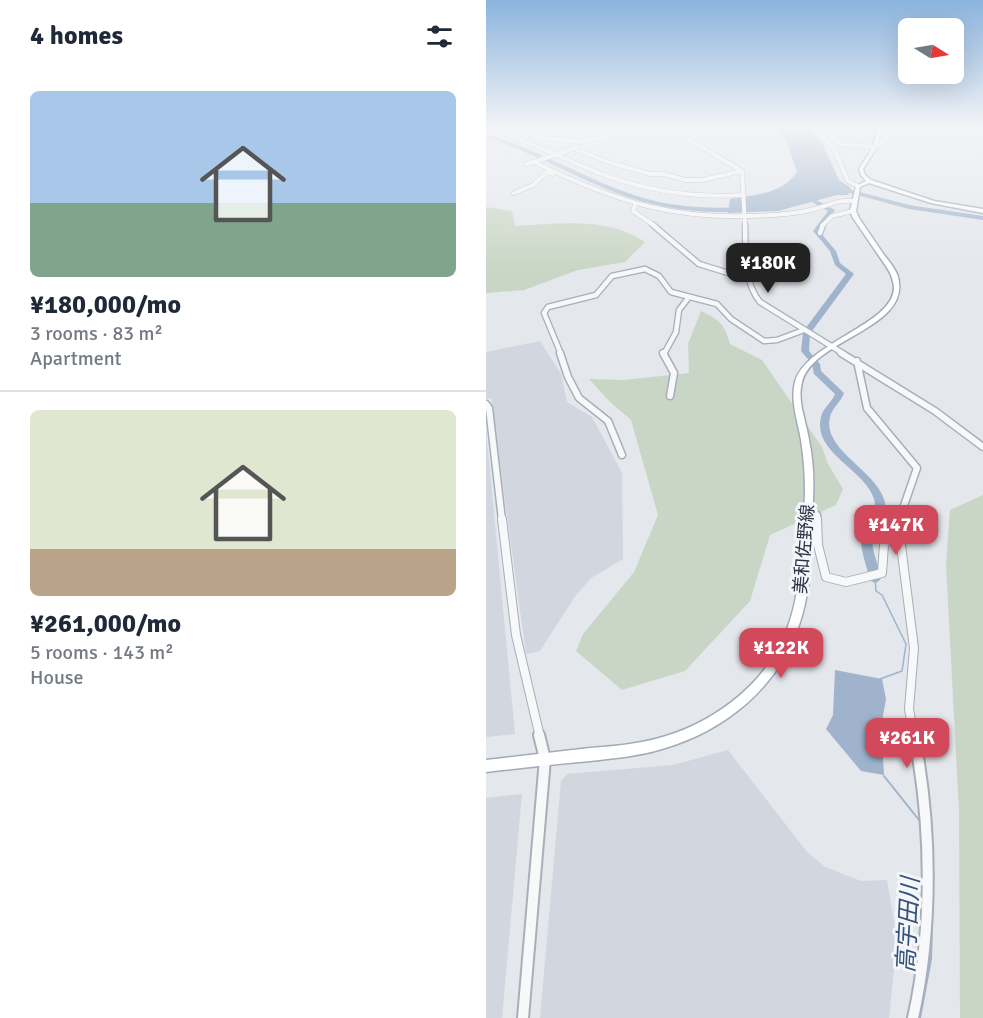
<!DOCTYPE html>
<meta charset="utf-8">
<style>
body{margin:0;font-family:Signika,"Noto Sans JP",sans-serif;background:#f2f2f3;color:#1f2937;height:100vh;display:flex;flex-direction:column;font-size:22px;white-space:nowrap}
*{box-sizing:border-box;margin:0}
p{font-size:20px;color:#747a83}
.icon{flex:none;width:33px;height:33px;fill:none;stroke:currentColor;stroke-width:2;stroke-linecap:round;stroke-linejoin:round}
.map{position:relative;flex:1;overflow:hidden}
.side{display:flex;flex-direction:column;background:#fff;width:486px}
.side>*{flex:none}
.needle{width:39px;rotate:101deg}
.controls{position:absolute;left:412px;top:18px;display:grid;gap:12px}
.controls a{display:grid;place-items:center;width:66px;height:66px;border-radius:9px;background:#fff;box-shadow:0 6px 24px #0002;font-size:30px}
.price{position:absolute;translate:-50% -51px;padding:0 14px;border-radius:12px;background:#d1495b;color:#fff;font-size:20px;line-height:39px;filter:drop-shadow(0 2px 3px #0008)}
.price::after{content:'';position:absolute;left:50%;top:36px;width:18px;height:14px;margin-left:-9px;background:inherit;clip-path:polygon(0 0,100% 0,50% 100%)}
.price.on{background:#222;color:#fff}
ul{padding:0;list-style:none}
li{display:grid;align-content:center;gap:12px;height:318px;padding:0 30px}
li+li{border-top:2px solid #e0e1e3}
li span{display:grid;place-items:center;height:186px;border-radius:9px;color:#555}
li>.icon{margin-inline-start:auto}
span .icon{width:108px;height:108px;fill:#fffc;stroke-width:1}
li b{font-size:26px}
h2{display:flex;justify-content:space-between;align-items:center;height:72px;padding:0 30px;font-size:26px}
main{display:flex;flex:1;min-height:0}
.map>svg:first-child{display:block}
</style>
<main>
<section class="side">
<h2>4 homes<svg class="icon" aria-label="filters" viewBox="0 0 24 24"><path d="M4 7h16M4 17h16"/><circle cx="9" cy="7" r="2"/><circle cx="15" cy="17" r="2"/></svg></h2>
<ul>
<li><span style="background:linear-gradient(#a9c7e8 60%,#7fa58c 0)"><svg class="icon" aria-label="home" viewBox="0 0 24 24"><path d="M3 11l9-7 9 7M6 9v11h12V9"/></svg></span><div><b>¥180,000/mo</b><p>3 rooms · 83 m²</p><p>Apartment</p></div></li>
<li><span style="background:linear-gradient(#dfe7d0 75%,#b9a48a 0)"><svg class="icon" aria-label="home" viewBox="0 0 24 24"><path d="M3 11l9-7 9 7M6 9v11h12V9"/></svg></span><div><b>¥261,000/mo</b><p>5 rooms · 143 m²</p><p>House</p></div></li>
</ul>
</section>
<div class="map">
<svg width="497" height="1018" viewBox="0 0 497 1018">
<rect width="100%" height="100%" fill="#e4e7ec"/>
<path fill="#d2d6de" d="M54,341l21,33 6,28 25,15 30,56 1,86 -32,19 -15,17 -36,56 -14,3 -35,-256 -5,1v-47z
M0,429l29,305 -29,3z
M242,750l79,102 18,15 36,14 26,-1 10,60 -8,78h-349l21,-237 6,-7 106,-9z
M36,794l-20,224h-16v-220z"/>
<path fill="#c9d6c5" d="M0,207l26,4 3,15c44,-2 91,-10 130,16l-20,20 -47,8 -54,20 -38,3z
M215,311c17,8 24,13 29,33l32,16 60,87 6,17 15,25 -7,16 -66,30 -20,66 -65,70 -63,19 -46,-39 7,-17 51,-62 24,-57 -27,-95 -21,-18 -21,-23 35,1 65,-7 -1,-29z
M497,495v523h-23l-1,-206 -13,-248 4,-54z"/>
<path fill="#9fb4cc" d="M289,127l35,2 12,14 17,37 12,8 -3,7h-11l-59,16 -50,2 2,-14c23,-4 53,-5 67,-27l-12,-34z
M349,670l47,9 4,20 -5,28 3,48 -23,-4 -35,-42 7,-14z"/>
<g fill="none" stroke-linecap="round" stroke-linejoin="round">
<path stroke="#9fb4cc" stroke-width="1.5" d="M386,145l4,-18
M389,578l1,13 6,4 24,49 -4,27 -22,8"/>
<path stroke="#9fb4cc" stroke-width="2" d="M398,776l35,44
M434,1018l11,-59 2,-68"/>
<path fill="#9fb4cc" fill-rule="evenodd" d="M0,134c52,15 97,44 148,61 35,12 72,14 109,12l3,2c-8,4 -21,3 -31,3 -34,-1 -67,-7 -99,-19 -44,-17 -85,-41 -130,-56z
M351,186l72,19 74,11v4l-74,-11 -74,-20 -1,-1z
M321,195l28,15 -16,21 17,20 4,12 14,11 -42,57h-3l-4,-2 41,-55 -11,-9 -5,-14 -17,-20 15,-20 -23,-13 -1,-1z
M317,333h3l4,2 -1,16 11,13 1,7 23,22c-3,9 -12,15 -14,24 -8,32 44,52 54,82 5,13 -8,22 -11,34 -4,14 6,31 8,45l-2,3 -4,2 -4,-2 -2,-3c-2,-14 -11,-31 -7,-45 4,-12 16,-21 12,-34 -9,-30 -62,-46 -53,-82 2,-9 11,-15 14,-23l-21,-20 -2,-10 -11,-13z"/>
<defs>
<path id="minor-far4" d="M17,127l41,11 36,4 74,-15
M182,127l74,44 3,55
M329,127l20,24 13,30 10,5
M335,127l19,17 35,3
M0,129c43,10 80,32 121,47 45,16 90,22 137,19
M390,146l11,-7 -1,-8 -6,-3
M86,148l36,14 42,12h14l21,6h17l40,-9
M48,162c84,41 144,60 239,53 14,-1 28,-2 41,-6 14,-3 25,-10 40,-8
M40,164l39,-12 11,-6
M28,193l19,-8 14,-13 6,2
M149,205l-2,6 22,15
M336,226l10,-10 21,-5"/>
<path id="minor-far3" d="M167,225l46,39 49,15
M259,225c1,26 -2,56 15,77l84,52
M334,233l3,-8
M245,274l15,-29
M75,354l-17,-41 4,-6 48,-12 16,-19 33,-7 14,7 12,16 46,12 14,15 33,22 13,-1 27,-10
M178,354l12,-22 3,-22 10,-13"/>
<path id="minor-far2" d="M74,353l8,24 11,21 29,23 14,34
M177,353l11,20 -4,23
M355,353l94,58 48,36
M371,361l10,47 50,60 -18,52
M0,404l3,4 13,112
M321,511l10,4v5"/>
<path id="minor-far1" d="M16,519l14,116 24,102
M331,519l1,26 8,32 20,5 36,-9 2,-28 15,-26
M412,522l16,126 -5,61 5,28"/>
<path id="minor" d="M37,1018l22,-259 -6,-24
M427,1018c20,-90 19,-192 1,-283"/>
<path id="major" d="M392,127h4l-5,20 -14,22 2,6 6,5 63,21 49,8v4l-52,-10 -62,-20 -9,4 -4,24 3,7c8,12 17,25 25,37 5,6 10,12 13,19 19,54 -84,64 -95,108 -5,20 4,38 7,58 4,19 5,39 4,58 -2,43 0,90 -15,130 -21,60 -73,102 -133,120 -24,8 -50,10 -75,13 -35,3 -69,7 -104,11v-12c35,-4 69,-8 104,-12 25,-2 51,-4 76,-12 52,-16 102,-55 121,-107 15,-38 16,-94 18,-135 0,-18 -1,-36 -4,-54 -3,-19 -11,-38 -6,-58 11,-40 98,-57 99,-94 0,-4 -2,-10 -3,-13 -3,-7 -8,-13 -12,-19 -9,-13 -17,-25 -26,-38l-3,-7 6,-25 10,-5 -5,-6 -2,-6 14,-22z"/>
</defs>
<use href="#minor-far4" stroke="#a9aeb7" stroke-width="5"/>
<use href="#minor-far3" stroke="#a9aeb7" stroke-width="7"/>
<use href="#minor-far2" stroke="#a9aeb7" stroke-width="9"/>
<use href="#minor-far1" stroke="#a9aeb7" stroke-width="10"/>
<use href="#minor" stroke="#a9aeb7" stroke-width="14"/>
<use href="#major" stroke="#a3abb8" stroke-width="3"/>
<use href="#minor-far4" stroke="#f7f8fa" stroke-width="4"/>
<use href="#minor-far3" stroke="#f7f8fa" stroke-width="4.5"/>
<use href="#minor-far2" stroke="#f7f8fa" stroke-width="6"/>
<use href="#minor-far1" stroke="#f7f8fa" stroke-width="8"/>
<use href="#minor" stroke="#f7f8fa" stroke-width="10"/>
<use href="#major" fill="#fff" fill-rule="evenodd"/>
</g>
<linearGradient id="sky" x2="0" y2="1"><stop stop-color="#8bb4dd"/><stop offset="0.47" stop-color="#f3f4f6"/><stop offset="1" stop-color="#f3f4f6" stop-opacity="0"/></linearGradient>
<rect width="497" height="270" fill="url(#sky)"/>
<g text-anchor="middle" stroke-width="6" stroke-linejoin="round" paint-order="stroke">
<g font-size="18" fill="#2b3445" stroke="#f4f6f9">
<text transform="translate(318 549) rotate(-85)" y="6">美和佐野線</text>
</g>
<g font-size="24" font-style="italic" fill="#34527a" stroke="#f4f6f9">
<text transform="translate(422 925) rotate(-87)" y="8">高宇田川</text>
</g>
</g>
</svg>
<div class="controls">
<a><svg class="needle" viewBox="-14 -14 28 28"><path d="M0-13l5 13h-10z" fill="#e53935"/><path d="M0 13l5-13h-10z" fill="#747a83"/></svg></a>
</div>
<b class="price on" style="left:282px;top:294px">¥180K</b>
<b class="price" style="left:410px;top:556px">¥147K</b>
<b class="price" style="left:295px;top:679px">¥122K</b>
<b class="price" style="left:421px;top:769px">¥261K</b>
</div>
</main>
